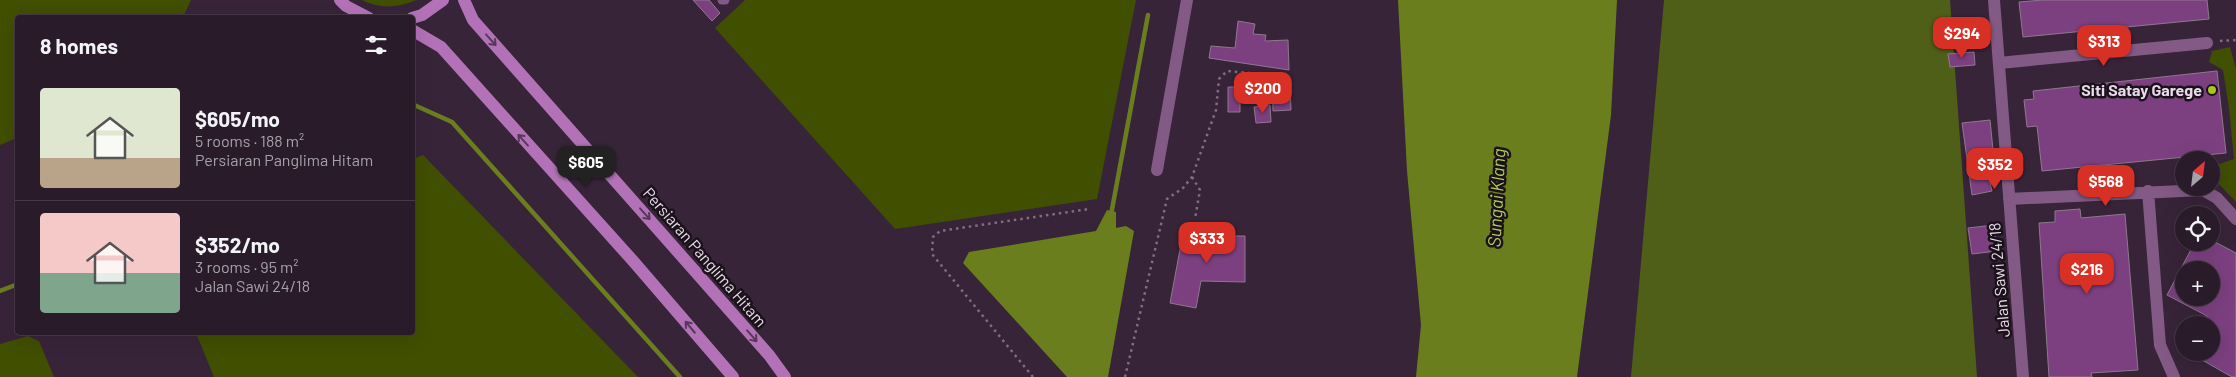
<!DOCTYPE html>
<meta charset="utf-8">
<style>
body{margin:0;font-family:Barlow,sans-serif;background:#362837;color:#f1f3f6;height:100vh;display:flex;flex-direction:column;font-size:19px;white-space:nowrap}
*{box-sizing:border-box;margin:0}
p{font-size:16px;color:#a5a1a9}
.icon{flex:none;width:28px;height:28px;fill:none;stroke:currentColor;stroke-width:2;stroke-linecap:round;stroke-linejoin:round}
.map{position:relative;flex:1;overflow:hidden}
.side{position:absolute;left:15px;top:15px;width:400px;height:320px;display:flex;flex-direction:column;background:#2a1b2b;border-radius:5px;box-shadow:0 5px 20px #0002,0 0 0 1px #463947}
.side>*{flex:none}
.needle{width:32px;rotate:28deg}
.buttons{position:absolute;left:2175px;top:151px;display:grid;gap:10px}
.buttons a{display:grid;place-items:center;width:45px;height:45px;border-radius:50%;background:#2a1b2b;box-shadow:0 5px 20px #0002,0 0 0 1px #463947;font-size:25px}
.price{position:absolute;translate:-50% -42px;padding:0 11px;border-radius:10px;background:#d93025;color:#fff;font-size:16px;line-height:32px;filter:drop-shadow(0 1px 2px #0008)}
.price::after{content:'';position:absolute;left:50%;top:30px;width:15px;height:11px;margin-left:-8px;background:inherit;clip-path:polygon(0 0,100% 0,50% 100%)}
.price.current{background:#222;color:#fff}
ul{padding:0;list-style:none}
li{display:flex;align-items:center;gap:15px;height:125px;padding:0 25px}
li+li{border-top:1px solid #463947}
li span{display:grid;place-items:center;flex:none;width:140px;height:100px;border-radius:5px;color:#555}
li>.icon{margin-inline-start:auto}
span .icon{width:60px;height:60px;fill:#fffc;stroke-width:1}
li b{font-size:21px}
h2{display:flex;justify-content:space-between;align-items:center;height:60px;padding:0 25px;font-size:21px}
.map>svg:first-child{display:block}
</style>
<div class="map">
<svg width="2236" height="377" viewBox="0 0 2236 377">
<rect width="100%" height="100%" fill="#382439"/>
<path fill="#414f00" d="M0,0h191l-8,17 -165,1 -1,120 -17,7z
M362,0h54c-17,8 -37,9 -54,0z
M745,0h391l-39,199 -202,30 -180,-201z
M2230,47l6,22v133l-18,-19 -4,-17 20,-7 -5,-51 -6,-38 -14,-8 3,-11z
M423,155l215,222h-424l-18,-44 216,-1 1,-173z
M28,336l11,5 15,36h-54v-33z"/>
<path fill="#505f17" d="M1664,0h286l27,377h-346z"/>
<path fill="#6b7e1e" d="M1398,0h219l-6,115 -34,262h-161l5,-52 -14,-154z
M1107,210l9,2v16l10,-2 8,5 -26,146h-41l-104,-114 6,-11 127,-21z"/>
<g fill="none" stroke-linecap="round" stroke-linejoin="round">
<path stroke="#6b7e1e" stroke-width="4.5" d="M412,104l40,18 228,255
M1111,215l37,-200
M0,291l18,-7"/>
</g>
<path fill="#7c4080" stroke="#8f778f" fill-rule="evenodd" d="M693,0h16l11,13 -8,8z
M2043,0h164l2,19 -186,18 -4,-35z
M1238,21l17,3 -2,10 13,1 -1,6 23,-1 1,30 -80,-12 2,-12 24,2z
M1974,52l1,13 -25,2 -2,-13z
M2217,71l9,82 -184,18 -5,-45 -10,1 -3,-27 10,-1 -1,-8z
M1228,87h12v25h-12z
M1272,87h18l1,23 -18,1z
M1270,105l1,17 -15,1 -2,-16z
M1990,120l4,40 -9,1 7,30 -20,4 -10,-72z
M2080,209l1,9 44,-4 13,156 -47,3 1,4h-43l-10,-154 16,-1v-11z
M1994,225l3,26 -25,3 -4,-26z
M1184,228l39,8h22v46l-44,-1 -5,27 -26,-5z
M2195,242h20l21,11v124h-4l-44,-25h23v-27h-9l5,-9 -40,-21zM2184,270h27v28h-27z"/>
<g fill="none" stroke-linecap="round" stroke-linejoin="round">
<path stroke="#806e80" stroke-width="2.5" stroke-dasharray="2.5 4" stroke-linecap="butt" d="M2220,41l16,-1
M1192,177l8,13 -5,29
M1033,377l-101,-123 1,-17 7,-6 149,-22
M1125,377l42,-178 16,-11 9,-11 24,-67 3,-31 8,-8 33,3"/>
<path stroke="#835a85" stroke-width="9" d="M722,0h3"/>
<path stroke="#835a85" stroke-width="12" d="M1994,0l29,377
M1999,63l208,-20
M1157,170l30,-170
M2148,191l12,154 14,32
M2009,199l194,-9 14,8 19,21"/>
<path stroke="#b372b7" stroke-width="12" d="M340,0l6,6 23,12
M464,0l9,20 296,335 16,22
M412,18l10,-3 21,-15
M412,30l29,17 193,215 99,115"/>
</g>
<defs><path id="oneway-shaft" d="M-6 0H5M1.5-3L5.5 0L1.5 3" fill="none" stroke-width="1.6" stroke-linecap="round" stroke-linejoin="round" transform="scale(1.25)"/></defs>
<g stroke="#573859">
<use href="#oneway-shaft" transform="translate(491 40) rotate(48)"/>
<use href="#oneway-shaft" transform="translate(523 140) rotate(-132)"/>
<use href="#oneway-shaft" transform="translate(645 214) rotate(48)"/>
<use href="#oneway-shaft" transform="translate(690 327) rotate(-130)"/>
<use href="#oneway-shaft" transform="translate(752 336) rotate(49)"/>
</g>
<circle fill="#a8c71d" stroke="#1a111a" stroke-width="2" cx="2212" cy="90" r="5"/>
<g text-anchor="middle" stroke-width="5" stroke-linejoin="round" paint-order="stroke">
<g font-size="16" font-weight="bold" fill="#e9dbe9" stroke="#1a111a" text-anchor="end">
<text x="2202" y="96">Siti Satay Garege</text>
</g>
<g font-size="16" fill="#e9dbe9" stroke="#1a111a">
<text transform="translate(705 257) rotate(49)" y="6">Persiaran Panglima Hitam</text>
<text transform="translate(1999 280) rotate(-95)" y="6">Jalan Sawi 24/18</text>
</g>
<g font-size="18" font-style="italic" fill="#b2ce54" stroke="#1a111a">
<text transform="translate(1497 198) rotate(-87)" y="6">Sungai Klang</text>
</g>
</g>
</svg>
<div class="buttons">
<a><svg class="needle" viewBox="-14 -14 28 28"><path d="M0-13l5 13h-10z" fill="#e53935"/><path d="M0 13l5-13h-10z" fill="#a5a1a9"/></svg></a>
<a><svg class="icon" aria-label="locate" viewBox="0 0 24 24"><circle cx="12" cy="12" r="6"/><path d="M12 2v4M12 18v4M2 12h4M18 12h4"/></svg></a>
<a>+</a>
<a>−</a>
</div>
<b class="price" style="left:1962px;top:59px">$294</b>
<b class="price" style="left:2104px;top:67px">$313</b>
<b class="price" style="left:1263px;top:114px">$200</b>
<b class="price current" style="left:586px;top:188px">$605</b>
<b class="price" style="left:1995px;top:190px">$352</b>
<b class="price" style="left:2106px;top:207px">$568</b>
<b class="price" style="left:1207px;top:264px">$333</b>
<b class="price" style="left:2087px;top:295px">$216</b>
<section class="side">
<h2>8 homes<svg class="icon" aria-label="filters" viewBox="0 0 24 24"><path d="M4 7h16M4 17h16"/><circle cx="9" cy="7" r="2"/><circle cx="15" cy="17" r="2"/></svg></h2>
<ul>
<li><span style="background:linear-gradient(#dfe7d0 70%,#b9a48a 0)"><svg class="icon" aria-label="home" viewBox="0 0 24 24"><path d="M3 11l9-7 9 7M6 9v11h12V9"/></svg></span><div><b>$605/mo</b><p>5 rooms · 188 m²</p><p>Persiaran Panglima Hitam</p></div></li>
<li><span style="background:linear-gradient(#f6c9c9 60%,#7fa58c 0)"><svg class="icon" aria-label="home" viewBox="0 0 24 24"><path d="M3 11l9-7 9 7M6 9v11h12V9"/></svg></span><div><b>$352/mo</b><p>3 rooms · 95 m²</p><p>Jalan Sawi 24/18</p></div></li>
</ul>
</section>
</div>
